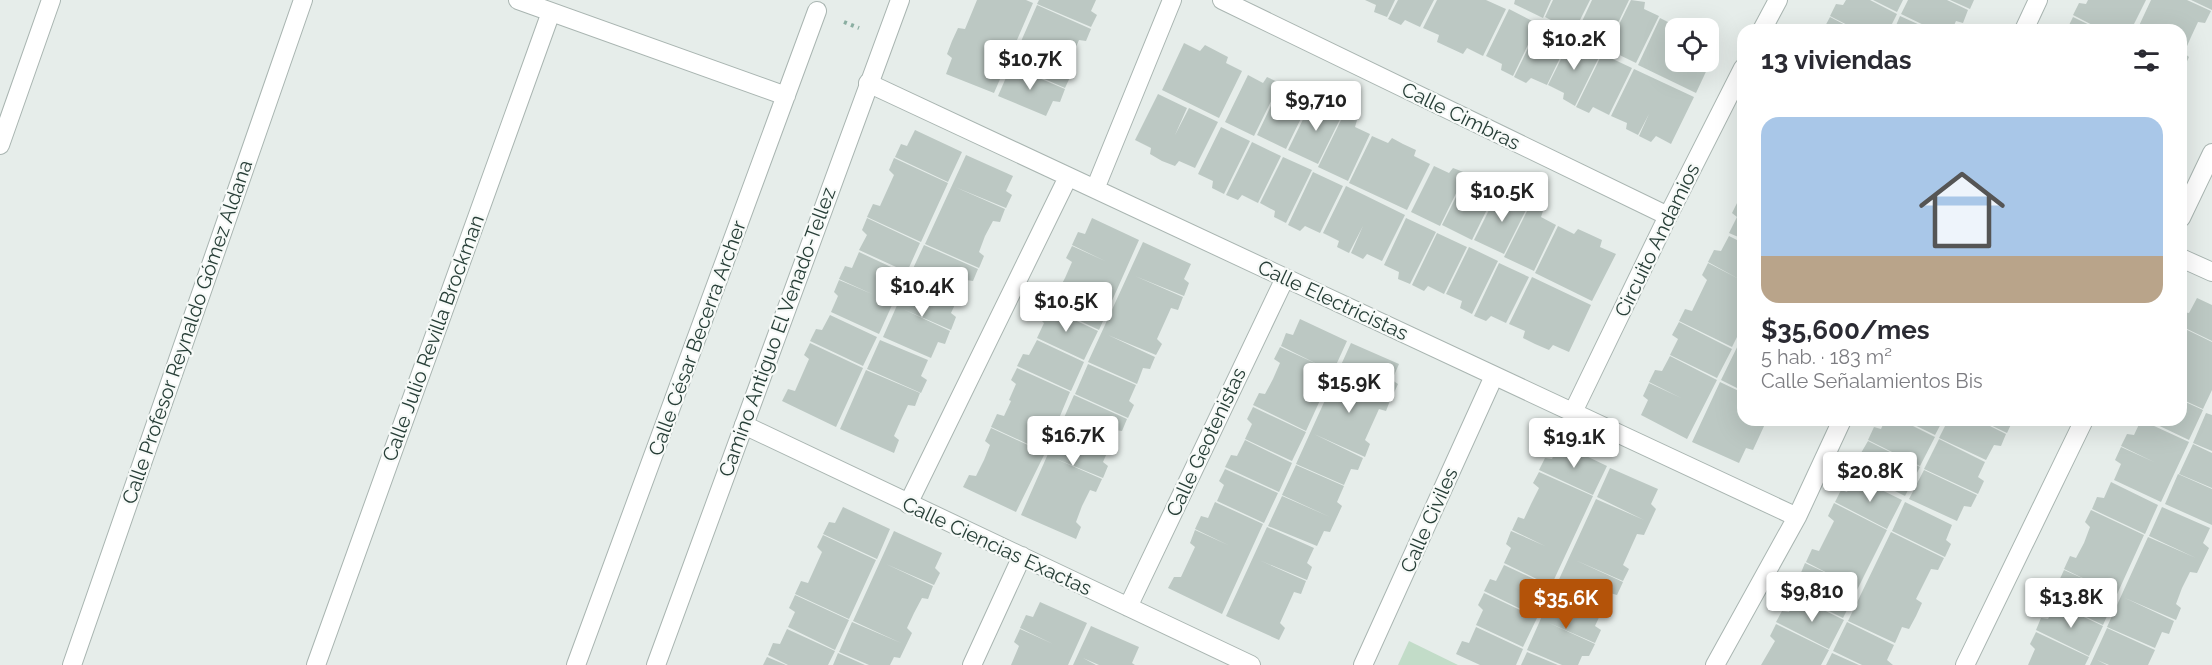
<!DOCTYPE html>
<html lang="es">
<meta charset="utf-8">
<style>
body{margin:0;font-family:Raleway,sans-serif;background:#f2f2f3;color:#2b2b33;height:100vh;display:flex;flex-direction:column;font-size:22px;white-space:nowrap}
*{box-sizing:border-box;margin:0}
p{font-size:20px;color:#7c7c81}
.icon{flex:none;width:33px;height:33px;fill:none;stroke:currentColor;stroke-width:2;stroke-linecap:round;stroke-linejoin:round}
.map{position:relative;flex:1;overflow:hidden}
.panel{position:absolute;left:1737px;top:24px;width:450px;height:402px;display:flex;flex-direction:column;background:#fff;border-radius:18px;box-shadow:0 6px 24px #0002}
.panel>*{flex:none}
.tools{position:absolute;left:1665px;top:18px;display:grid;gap:12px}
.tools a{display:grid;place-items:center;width:54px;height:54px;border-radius:12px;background:#fff;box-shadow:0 6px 24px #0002;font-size:30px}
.price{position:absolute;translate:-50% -51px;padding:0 14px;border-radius:6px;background:#fff;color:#222;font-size:20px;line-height:39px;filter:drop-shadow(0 2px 3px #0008)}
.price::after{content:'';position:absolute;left:50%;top:36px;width:18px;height:14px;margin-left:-9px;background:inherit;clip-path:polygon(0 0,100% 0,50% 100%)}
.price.current{background:#b45309;color:#fff}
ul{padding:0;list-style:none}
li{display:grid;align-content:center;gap:12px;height:318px;padding:0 24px}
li+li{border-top:2px solid #e1e1e2}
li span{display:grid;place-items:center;height:186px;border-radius:18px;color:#555}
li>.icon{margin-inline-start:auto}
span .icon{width:108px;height:108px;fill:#fffc;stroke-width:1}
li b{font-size:26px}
h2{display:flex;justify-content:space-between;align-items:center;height:72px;padding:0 24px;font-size:26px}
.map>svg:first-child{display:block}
</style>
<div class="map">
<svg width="2212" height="665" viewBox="0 0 2212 665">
<rect width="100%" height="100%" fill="#e6edea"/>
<path fill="#c2dcc8" d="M1409,641l49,24h-60z"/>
<path fill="#bcc8c3" d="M977,0h49l7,3 -39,90 -48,-19 6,-16 -5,-4 5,-13 6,-13 7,1z
M1039,0h57l-5,11 6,4 -6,12 -54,-23z
M1365,0h30l-8,17 -13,-5 2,-7z
M1398,0h36l-14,27 -15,-7 -4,5 -13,-6z
M1437,0h49l20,9 -23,47 -16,-8 -4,6 -26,-12 2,-7 -16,-7z
M1515,0h36l-8,18 -29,-14z
M1553,0h37l-16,32 -29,-15z
M1592,0h37l-22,46 -30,-14z
M1631,0l14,2 -1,7 15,7 -23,47 -29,-14z
M1846,0h24l27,14 -8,16h-32l-27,-14 6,-12 7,1z
M1873,0h30l-6,12z
M1908,0h39l21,10 -5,13 -7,-2 -4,9h-18l-33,-16z
M1950,0h24l-4,9z
M2088,0h58l-15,30h-29l-29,-15 6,-12 7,1z
M2151,0h36l24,11 -6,12 -7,-1 -7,15 -7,16 5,4 -6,13 -2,-1v-39h-44z
M2191,0h21v10z
M1037,5l54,24 -5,12 -7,-1 -7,16 -7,15 6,4 -6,13 -54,-24z
M1509,9l29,15 -25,52 -12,-6 1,-6 -16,-8z
M1900,16l31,14h-37z
M1830,17l25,13h-32z
M2073,17l27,13h-32l-1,-1z
M1660,18l16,8 4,-5 18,7h-22v34h32v-21l10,5 -22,47 -58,-28z
M1540,24l29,15 -22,46 -16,-7 -5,5 -12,-6z
M1571,39l30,14 -26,53 -12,-7 1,-6 -16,-8z
M1184,43l16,8 5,-6 23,12 -2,6 16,8 -23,47 -57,-28z
M1602,54l30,14 -23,47 -16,-8 -4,6 -13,-6z
M1011,66l54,23 -5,13 -7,-1 -7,15 -48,-20z
M1634,69l60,28 -23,47 -15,-8 -5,6 -12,-6 10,-22 -11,21 -12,-6 1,-6 -16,-7z
M1248,75l15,8 4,-6 13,6 -26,53 -29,-14z
M1282,83l13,5 -2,7 16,7 -23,47 -29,-14z
M1158,94l29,14 -12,27 14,-27 29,14 -23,46 -16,-7 -4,5 -13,-5 -12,-7 1,-6 -16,-8z
M1311,103l16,8 4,-5 13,5 -26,53 -30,-14z
M1344,114l13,6 -2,7 15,7 -22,47 -30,-14z
M1221,127l29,14 -26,53 -12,-6 1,-7 -15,-7z
M915,130l47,22 -14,30 -53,-25 6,-13 6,2z
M1372,136l16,7 4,-5 11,6 13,6 -2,6 16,8 -23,46 -58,-27z
M1252,142l29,14 -23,47 -16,-8 -4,5 -12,-5z
M966,155l47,21 -7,15 6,4 -6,13 -51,-21 50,22 -5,13 -7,-1 -8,15 -6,16 5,4 -5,12 -54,-24z
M1283,157l29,13 -26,53 -12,-6 1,-6 -15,-8z
M894,158l54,25 -27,59 -54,-25 6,-13 7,2 14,-31 -5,-5z
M1434,166l15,7 4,-5 13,5 -26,53 -29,-14z
M1313,172l30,14 -23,47 -15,-7 -5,5 -12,-6z
M1468,173l12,6 -1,6 16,8 -23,47 -30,-15z
M1346,186l59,29 -23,46 -15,-7 -4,5 -12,-6 12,-27 -14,27 -12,-6 2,-6 -16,-8z
M1497,194l16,7 4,-5 13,6 -26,52 -30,-14z
M1738,201l5,2v36l-14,-6 8,-16 -5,-4z
M1530,205l13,6 -2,6 15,8 -22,46 -30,-14z
M867,218l53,25 -13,29 -48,-22 8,-15 -5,-5z
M1092,218l47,22 -40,90 -54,-26 6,-12 6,1 8,-15 7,-16 -6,-4 6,-12 33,15 -33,-16 6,-13 7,2z
M1406,218l30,14 -26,52 -12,-5 1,-7 -15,-7z
M1558,226l16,8 4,-5 11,5 13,6 -2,7 16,7 -24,47 -57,-28z
M1437,233l30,14 -23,47 -16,-8 -4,5 -12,-6z
M1729,236l14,7v82l-11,22 -53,-26 6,-12 7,2 15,-31 -5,-5 6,-12 31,16 -31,-17 6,-12 7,1z
M1143,242l48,22 -7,15 5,4 -5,13 -49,-20 48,21 -5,13 -7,-2 -14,31 5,5 -6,11 -48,-20 47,22 -5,12 -7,-1 -6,16 -49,-22z
M924,245l54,24 -5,12 -7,-1 -7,16 -49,-21z
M1469,247l29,14 -26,53 -12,-6 2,-7 -16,-7z
M859,252l47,22 -27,60 -48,-22 7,-16 -4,-4 5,-12 33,14 -33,-15 6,-13 7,2z
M1499,263l30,14 -23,46 -15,-7 -5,5 -12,-5z
M910,276l48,22 -7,15 5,4 -5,13 -48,-21 47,22 -5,13 -7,-2 -7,16 -48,-21z
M1532,277l59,28 -22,47 -16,-7 -4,5 -14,-6 -12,-6 2,-7 -16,-7z
M2197,298l15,7v36l-31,-15 2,-14 6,1z
M1045,306l53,25 -14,29 -47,-22 7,-15 -5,-5z
M830,315l47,22 -14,29 -53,-25 6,-12 6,1z
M1300,319l47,22 -41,90 -53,-26 6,-12 6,1 8,-15 7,-16 -6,-4 6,-12 39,18 -38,-19 5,-13 7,2z
M1679,322l53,27 -15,29 -47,-23 8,-16 -6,-4z
M2181,327l31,15v48l-9,19 -22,-10z
M1743,335v56l-22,-11z
M880,340l48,20 -7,16 6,4 -6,13 -54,-24z
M1037,340l47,22 -13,29 -54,-25 6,-12 6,1z
M810,343l53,25 -27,59 -54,-26 6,-12 7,2 14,-32 -5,-4z
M1351,343l48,21 -7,16 6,4 -6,13 -49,-20 48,21 -5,13 -7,-2 -14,31 5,4 -5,13 -51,-23 49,24 -5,12 -7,-1 -7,16 -48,-21z
M1670,356l47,24 -30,59 -46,-24 7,-15 -5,-4 6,-13 32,15 -32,-16 6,-12 7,1z
M1088,364l48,21 -7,16 5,4 -6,13 -53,-24z
M1017,368l53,24 -25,60 -54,-25 6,-13 7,2 7,-15 -2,-1 7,-16 -5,-4z
M866,370l54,23 -5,13 -7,-1 -7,15 -7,16 5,4 -5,13 -54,-24z
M1720,382l23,11v27h18l4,4 -12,26 -7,-2 -7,15 -47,-21z
M1074,395l53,24 -5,12 -7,-1 -7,15 2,1 -7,16 5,4 -5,12 -49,-20 48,21 -6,13 -6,-2 -8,16 -6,16 5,5 -5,12 -55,-24z
M2181,400l22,10 -14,30 -42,-20h34z
M1253,407l53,25 -14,29 -47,-22 7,-15 -5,-5z
M2206,413l6,2v36l-19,-8z
M1885,420h16l34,17 -15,29 -52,-26 6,-13 7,2z
M1904,420h39l-8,15z
M1948,420h30l28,14 -5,12 -7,-1 -8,15 -47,-22z
M1980,420h33l-6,13z
M2141,420l48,22 -28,60 -47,-22 7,-16 -6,-4 6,-13 33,15 -33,-16 6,-12 7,1z
M991,428l54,25 -29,59 -53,-25 6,-12 7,1 8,-16 6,-15 -5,-4z
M1939,439l46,23 -7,15 6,4 -6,13 -54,-25z
M1245,440l47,23 -13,29 -54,-25 6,-12 6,1z
M1868,441l52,26 -15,29 -46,-23 7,-15 -5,-5z
M1559,443l48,23 -14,29 -54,-25 6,-12 7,1z
M2193,444l19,9v35l-33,-14z
M1296,465l48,21 -7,16 5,4 -12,26 -6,-1 -7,15 -49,-20 14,-30 48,21 -48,-22z
M1610,468l48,21 -7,15 5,5 -12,26 -7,-1 -14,31 6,4 -6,12 -48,-21 48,22 -6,13 -7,-2 -7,16 -48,-21 41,-89 48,21 -47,-23z
M1225,469l53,24 -14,30 -47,-22 7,-16 -5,-4z
M1924,470l53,25 -6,12 -7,-1 -7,15 -48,-22z
M1539,472l54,24 -42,90 -47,-23 7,-15 -5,-4 5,-13 34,15 -33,-16 6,-13 6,2 7,-15 8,-16 -6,-5z
M2178,474l34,15v36l-47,-21z
M1855,477l47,23 -15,29 -52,-27 6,-12 6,2z
M2111,482l47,23 -13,29 -53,-25 5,-12 7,1z
M1215,502l48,22 -41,90 -54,-26 6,-11h7l14,-30 -5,-4 5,-13 33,15 -33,-16 6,-13 7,2z
M1905,502l47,23 -6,15 5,4 -6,13 -53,-26z
M1834,503l53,27 -44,88 -46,-23 7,-16 -4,-4 5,-12 32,15 -31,-16 6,-13 7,2 15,-30 -6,-5z
M843,507l47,22 -13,30 -54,-25 6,-12 6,1z
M2162,507l48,21 -7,15 6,5 -12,25 -7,-1 -8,16 -6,16 5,4 -5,12 -51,-22 49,23 -5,13 -7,-2 -7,16 -48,-21 41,-90 48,21 -47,-22z
M2091,510l53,25 -41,90 -47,-23 7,-15 -5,-4 6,-13 27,12 -27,-13 6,-13 6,2 8,-15 6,-16 -5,-5z
M1267,527l47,21 -7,15 5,4 -5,13 -48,-20 47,21 -5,13 -7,-2 -14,31 5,5 -6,12 -53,-24z
M894,531l48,22 -7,15 5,5 -6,12 -48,-21 47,22 -5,13 -6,-1 -8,15 -7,15 5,5 -12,25 -6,-1 -4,8h-21l-30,-13 13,-30 49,21 -48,-22z
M1891,532l53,26 -6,12 -7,-1 -15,30 6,4 -6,13 -7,13 -7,-2 -7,16 -47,-22z
M823,535l53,25 -27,59 -54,-25 6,-13 7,2 14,-31 -5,-5z
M1504,565l47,22 -14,30 -53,-26 6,-12 6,2z
M1554,589l48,22 -7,15 6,4 -6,13 -48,-21 48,22 -6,12h-7l-4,9h-16l-35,-15z
M1484,593l53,25 -14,29 -47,-22 7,-15 -5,-5z
M795,595l54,25 -14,30 -47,-23 7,-15 -6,-4z
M1797,597l47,23 -15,29 -53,-27 6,-11 7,1z
M1040,602l47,21 -14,31 -5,11h-57l8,-19 -5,-4 6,-13 33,15 -33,-16 6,-13 7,2z
M2056,604l47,22 -14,30 -53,-26 5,-12 7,1z
M1847,622l47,23 -7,15 6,5h-31l-29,-14z
M1776,624l53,26 -8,15h-60l14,-24 -5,-5z
M1091,626l48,21 -7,16 3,2h-36l-16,-7 13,7h-23z
M1476,627l47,22 -7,16h-36l-24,-11 6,-13 7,2z
M2107,628l48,22 -7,15h-39l-12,-5 10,5h-17z
M787,629l48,22 -7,14h-40l-20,-10 5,-12 7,1z
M2036,632l53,25 -4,8h-57l7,-16 -5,-5z
M1527,652l31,13h-37z
M838,653l27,12h-32z
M1832,653l27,12h-33z
M767,657l19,8h-23z"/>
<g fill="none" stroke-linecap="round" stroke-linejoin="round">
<defs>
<path id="minor" d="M518,0l268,96
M1222,0l446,216
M1762,30l16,-30
M2024,30l14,-30
M868,83l929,434
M0,145l51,-145
M1095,189l77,-189
M2181,218l31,-65
M2181,258l31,14
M1573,412l95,-196 75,-148
M744,425l507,240
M908,504l160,-327
M1128,607l157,-329
M72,665l231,-665
M316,665l235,-653
M576,665l241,-654
M972,665l50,-109
M1363,665l131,-289
M1715,665l82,-148 45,-97
M1965,665l119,-245"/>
<path id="tertiary" d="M656,665l244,-665"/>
</defs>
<use href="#minor" stroke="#a9b5b1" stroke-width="20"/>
<use href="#tertiary" stroke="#a9b5b1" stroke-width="20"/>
<path stroke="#8aaea1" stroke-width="4" stroke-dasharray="3 4.5" stroke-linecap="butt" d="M844,22l15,6"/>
<use href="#minor" stroke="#fff" stroke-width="18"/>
<use href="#tertiary" stroke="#fff" stroke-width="18"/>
</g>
<g text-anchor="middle" stroke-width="4.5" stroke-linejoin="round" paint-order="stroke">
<g font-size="20" fill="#273e37" stroke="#f7faf8">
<text transform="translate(1461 116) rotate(26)" y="7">Calle Cimbras</text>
<text transform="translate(1657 240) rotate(-64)" y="7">Circuito Andamios</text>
<text transform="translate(1333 300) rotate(25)" y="7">Calle Electricistas</text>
<text transform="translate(187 332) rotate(-71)" y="7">Calle Profesor Reynaldo Gómez Aldana</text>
<text transform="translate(777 332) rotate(-70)" y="7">Camino Antiguo El Venado-Tellez</text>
<text transform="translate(433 338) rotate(-70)" y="7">Calle Julio Revilla Brockman</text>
<text transform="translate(697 338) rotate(-70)" y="7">Calle César Becerra Archer</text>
<text transform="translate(1206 442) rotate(-65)" y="7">Calle Geotenistas</text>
<text transform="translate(1429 520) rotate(-66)" y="7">Calle Civiles</text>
<text transform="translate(997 546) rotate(25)" y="7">Calle Ciencias Exactas</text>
</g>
</g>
</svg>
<div class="tools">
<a><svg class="icon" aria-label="locate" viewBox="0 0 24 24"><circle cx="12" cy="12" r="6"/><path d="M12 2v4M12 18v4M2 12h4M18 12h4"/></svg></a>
</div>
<b class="price" style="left:1574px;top:71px">$10.2K</b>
<b class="price" style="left:1030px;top:91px">$10.7K</b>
<b class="price" style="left:1316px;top:132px">$9,710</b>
<b class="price" style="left:1502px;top:223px">$10.5K</b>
<b class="price" style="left:922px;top:318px">$10.4K</b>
<b class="price" style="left:1066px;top:333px">$10.5K</b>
<b class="price" style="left:1349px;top:414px">$15.9K</b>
<b class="price" style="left:1073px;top:467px">$16.7K</b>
<b class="price" style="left:1574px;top:469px">$19.1K</b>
<b class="price" style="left:1870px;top:503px">$20.8K</b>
<b class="price" style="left:1812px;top:623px">$9,810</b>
<b class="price" style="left:2071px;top:629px">$13.8K</b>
<b class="price current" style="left:1566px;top:630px">$35.6K</b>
<section class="panel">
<h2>13 viviendas<svg class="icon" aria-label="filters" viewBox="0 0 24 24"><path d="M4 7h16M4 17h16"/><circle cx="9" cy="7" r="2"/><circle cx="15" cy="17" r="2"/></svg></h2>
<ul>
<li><span style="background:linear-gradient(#a9c7e8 75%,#b9a48a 0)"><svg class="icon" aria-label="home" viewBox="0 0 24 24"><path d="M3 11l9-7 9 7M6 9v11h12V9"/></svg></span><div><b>$35,600/mes</b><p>5 hab. · 183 m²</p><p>Calle Señalamientos Bis</p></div></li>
</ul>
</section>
</div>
